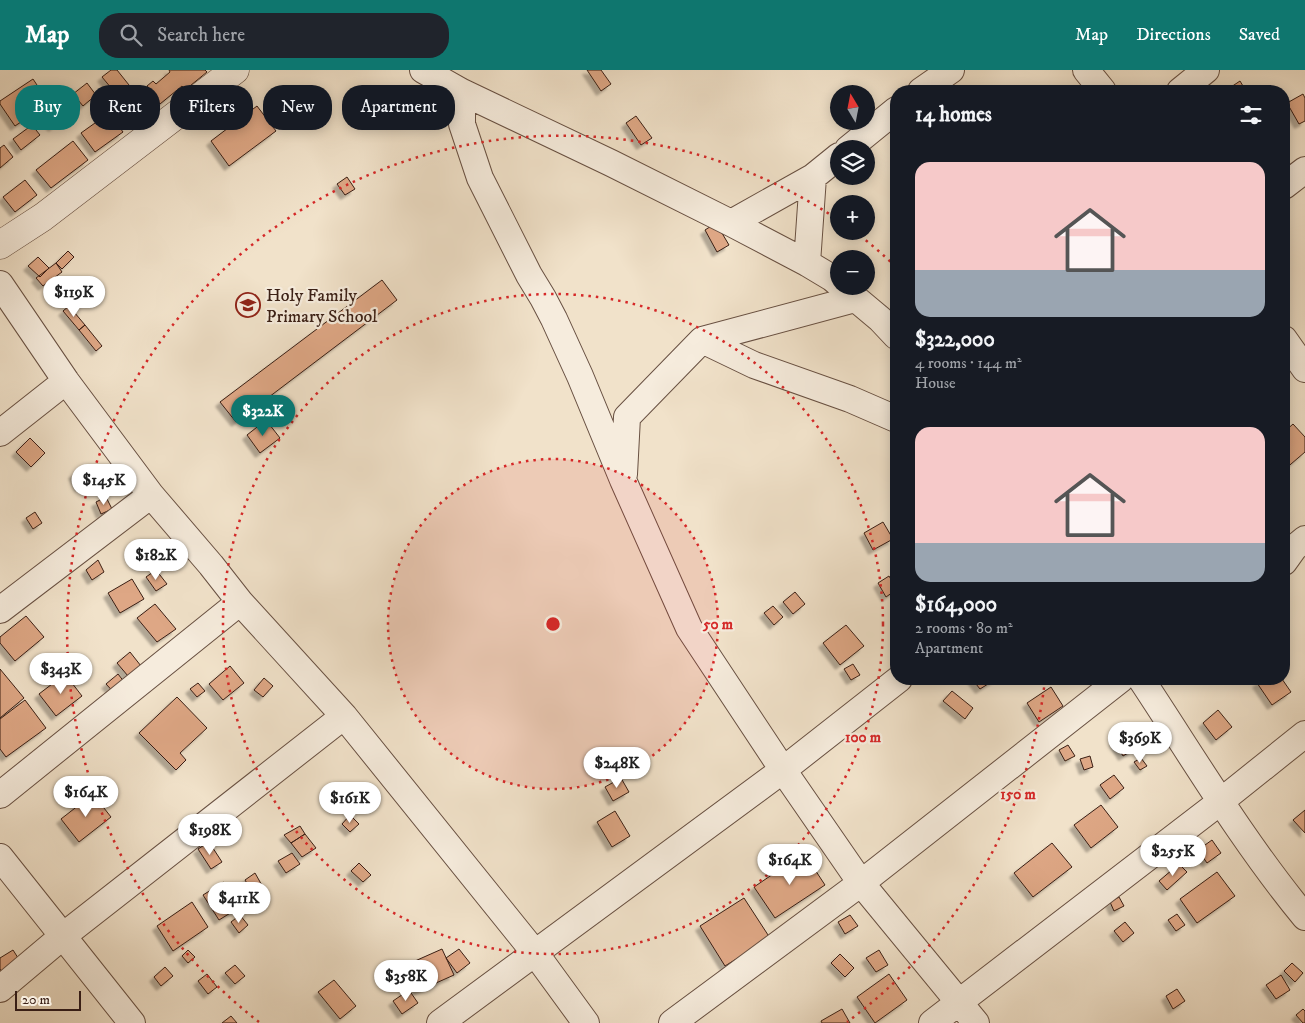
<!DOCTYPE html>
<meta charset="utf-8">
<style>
body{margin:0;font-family:"IM FELL DW Pica",serif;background:#20242c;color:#f1f3f6;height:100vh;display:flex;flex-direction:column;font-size:19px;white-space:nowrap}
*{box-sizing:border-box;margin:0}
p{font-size:16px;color:#9ea1a6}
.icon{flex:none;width:28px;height:28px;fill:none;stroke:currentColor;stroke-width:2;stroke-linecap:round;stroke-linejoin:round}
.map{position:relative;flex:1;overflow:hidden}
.sheet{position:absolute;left:890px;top:15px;width:400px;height:600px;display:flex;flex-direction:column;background:#171b24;border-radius:20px;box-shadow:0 2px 12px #0003}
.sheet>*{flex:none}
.banner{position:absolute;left:15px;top:15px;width:475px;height:45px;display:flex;gap:10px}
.needle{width:32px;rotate:350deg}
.tools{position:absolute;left:830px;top:15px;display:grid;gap:10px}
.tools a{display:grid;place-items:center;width:45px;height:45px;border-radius:50%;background:#171b24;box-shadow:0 2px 12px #0003;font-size:25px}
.scale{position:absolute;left:15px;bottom:12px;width:66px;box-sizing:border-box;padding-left:5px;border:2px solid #3a1f15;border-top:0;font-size:14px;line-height:18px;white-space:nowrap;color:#3a1f15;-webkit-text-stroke:4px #f6ecdd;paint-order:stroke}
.price{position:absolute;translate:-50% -42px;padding:0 11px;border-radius:18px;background:#fff;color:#222;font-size:16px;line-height:32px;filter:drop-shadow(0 1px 2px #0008)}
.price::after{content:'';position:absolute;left:50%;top:30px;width:15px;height:11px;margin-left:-8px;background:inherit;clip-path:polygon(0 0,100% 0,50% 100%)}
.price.current{background:#0f766e;color:#fff}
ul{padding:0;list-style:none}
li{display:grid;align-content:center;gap:10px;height:265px;padding:0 25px}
li span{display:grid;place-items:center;height:155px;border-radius:15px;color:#555}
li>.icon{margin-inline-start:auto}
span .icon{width:90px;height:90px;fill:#fffc;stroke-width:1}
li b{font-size:21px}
h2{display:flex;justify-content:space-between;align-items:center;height:60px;padding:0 25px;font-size:21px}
.pill{padding:0 18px;border-radius:20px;background:#171b24;box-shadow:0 2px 12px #0003;font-size:18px;line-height:45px}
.pill.current{background:#0f766e;color:#fff}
header{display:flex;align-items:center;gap:30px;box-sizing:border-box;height:70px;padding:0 25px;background:#0f766e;color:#fff}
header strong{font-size:24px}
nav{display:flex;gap:28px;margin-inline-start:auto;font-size:18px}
.search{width:350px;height:45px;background:#20242c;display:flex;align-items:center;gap:12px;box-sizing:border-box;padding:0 18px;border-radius:20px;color:#9ea1a6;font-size:19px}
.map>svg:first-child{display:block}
</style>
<header>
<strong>Map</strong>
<div class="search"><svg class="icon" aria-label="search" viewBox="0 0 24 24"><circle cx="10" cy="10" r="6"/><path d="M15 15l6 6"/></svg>Search here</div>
<nav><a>Map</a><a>Directions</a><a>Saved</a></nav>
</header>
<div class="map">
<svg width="1305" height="953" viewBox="0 0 1305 953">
<defs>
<filter id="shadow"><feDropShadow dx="-4.5" dy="4.5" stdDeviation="1" flood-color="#0004"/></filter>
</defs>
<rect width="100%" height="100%" fill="#f1e2ca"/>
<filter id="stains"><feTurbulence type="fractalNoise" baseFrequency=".004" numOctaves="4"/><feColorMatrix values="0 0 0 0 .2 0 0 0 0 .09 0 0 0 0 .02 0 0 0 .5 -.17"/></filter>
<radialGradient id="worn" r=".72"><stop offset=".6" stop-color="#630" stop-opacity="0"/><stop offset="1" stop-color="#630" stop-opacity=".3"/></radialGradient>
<path fill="#dea785" stroke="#3a1f15" filter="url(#shadow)" d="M111,0h6l12,15 -12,10 -15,-18z
M169,0h36l2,2 -22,18 -3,-4 -22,18 -13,-18 6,-5 3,3 14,-12z
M587,0h14l10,14 -10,7z
M33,9l16,24 -34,23 -15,-22v-3z
M1240,11l6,10h-21z
M87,13l9,12 -13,11 -10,-12z
M138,20l14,20 -13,10 -14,-21z
M1303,24l2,4v23l-6,3 -12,-21z
M58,36l8,10 -13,11 -8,-10z
M257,36l19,25 -47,35 -18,-25z
M109,43l14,19 -28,20 -14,-19z
M636,46l16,22 -11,7 -15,-22z
M32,55l8,10 -19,15 -8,-11z
M73,71l15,19 -37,28 -15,-18z
M4,75l9,12 -13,11v-20z
M347,107l8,12 -10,6 -8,-11z
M25,110l12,15 -22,17 -12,-15z
M716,153l13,22 -12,7 -12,-22z
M68,181l6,6 -12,12 -6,-6z
M38,187l11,11 -9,9 -12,-11z
M56,193l6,9 -19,14 -7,-8z
M382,210l15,20 -161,122 -16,-20z
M69,236l16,19 -6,5 -16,-19z
M85,255l17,21 -6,5 -17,-21z
M266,350l14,18 -20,15 -13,-18z
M1293,354l12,13v15l-21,18v-38z
M30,368l15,15 -14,14 -15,-15z
M81,399l7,14 -8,4 -7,-13z
M106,427l6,12 -11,5 -5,-12z
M35,442l7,11 -9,6 -7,-11z
M883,452l10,17 -20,11 -9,-17z
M98,490l6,12 -12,8 -6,-10z
M156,500l11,14 -11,7 -10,-14z
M889,506l7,12v2l-10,7 -8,-14z
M132,509l12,20 -24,14 -12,-20z
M795,522l10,12 -12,10 -10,-12z
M155,534l21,25 -19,13 -20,-24z
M773,536l10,11 -9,8 -10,-12z
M26,546l18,21 -29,24 -15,-18v-6z
M846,555l18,21 -24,19 -17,-22z
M130,582l11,14 -13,10 -11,-13z
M853,594l7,11 -9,5 -7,-11z
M230,596l14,17 -21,17 -14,-16z
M0,599l24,29 -24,20z
M65,604l17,22 -26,20 -17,-22z
M118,604l11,14 -11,9 -12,-13z
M264,608l9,8 -10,11 -9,-7z
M972,609h24l-16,10z
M1263,609h19l9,13 -19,13 -15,-22z
M198,613l7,8 -8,6 -7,-8z
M1051,617l12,19 -24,16 -12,-19z
M952,621l21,17 -8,11 -22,-18z
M177,627l30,31 -27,25 6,7 -10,10 -37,-37z
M25,630l21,28 -40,29 -6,-8v-30z
M1218,640l14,17 -16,13 -13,-17z
M1124,665l9,15 -10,6 -9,-15z
M1068,675l7,11 -10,5 -6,-11z
M1090,686l3,11 -9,3 -4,-11z
M1141,688l6,8 -7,4 -6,-8z
M1114,705l10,13 -14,11 -10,-14z
M621,708l8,14 -16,9 -8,-14z
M93,724l18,23 -32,25 -18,-23z
M1101,735l17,22 -27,21 -17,-23z
M1305,740v23l-12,-13z
M615,741l15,25 -18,11 -15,-25z
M350,745l9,9 -9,8 -8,-8z
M300,756l5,8 -14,9 -7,-8z
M305,764l11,14 -14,9 -11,-14z
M1212,770l9,13 -14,10 -9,-13z
M209,772l13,20 -11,7 -13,-20z
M1052,773l20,24 -39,30 -19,-24z
M292,783l8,11 -14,9 -8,-12z
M804,783l21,32 -50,33 -21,-31z
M359,793l12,12 -8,7 -12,-11z
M1179,794l8,8 -20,18 -8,-9z
M1217,802l18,24 -38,27 -17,-24z
M255,803l9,16 -10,6 -9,-15z
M224,812l16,25 -21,13 -16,-25z
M1119,827l5,9 -10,5 -4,-9z
M744,828l26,40 -45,28 -25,-40z
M192,832l16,25 -35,24 -16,-25z
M1177,844l8,11 -9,6 -8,-11z
M240,845l8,10 -9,8 -8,-11z
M850,845l8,11 -13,8 -7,-12z
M1125,852l9,11 -11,9 -9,-11z
M442,879l12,26 -36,16 -12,-26z
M459,879l11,14 -13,10 -11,-15z
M13,880l7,11 -18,11 -2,-3v-11z
M188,880l7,7 -7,6 -6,-7z
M879,880l9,15 -12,7 -10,-14z
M840,884l14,14 -9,9 -14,-14z
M1292,893l11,10 -8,9 -11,-11z
M235,895l10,11 -10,8 -10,-11z
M165,897l8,9 -12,10 -7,-9z
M207,904l10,13 -9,7 -10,-13z
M889,904l18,26 -32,23 -18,-26z
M1281,905l9,15 -14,9 -10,-14z
M334,910l22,26 -16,13 -22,-27z
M1177,919l8,12 -12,8 -7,-13z
M409,920l9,13 -16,11 -9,-13z
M842,939l8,14h-28l-1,-2z
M1303,939l2,2v12h-2l-7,-8z
M231,946l6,7h-15z"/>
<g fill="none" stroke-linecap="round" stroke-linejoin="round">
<defs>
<path id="minor" d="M423,0l39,22v32l18,54 49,97 14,23 11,21 26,57 43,104 66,148 94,142 78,113 115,140
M1086,0l17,21
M921,21l30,-21
M1180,21l26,-21
M462,22l149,71 120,60 76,40 25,15 7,6
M848,79l48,-39
M1284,116l21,-16
M731,153l82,-46 26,-21
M807,193l6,-86
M0,214l66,97 85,114 60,70 29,37 104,114 191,237 51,70
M843,218l37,31 16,17
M1284,269l21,30
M702,270l153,-41
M0,363l66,-52
M624,404l3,-57 75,-77 52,25 96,34 46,20
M1284,492l10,-14 11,-9
M0,540l151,-115
M1141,609c53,80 102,163 164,238
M0,725l240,-193
M0,787l132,166
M0,919l63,-53 281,-220
M440,953l343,-253 116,-91
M672,953l189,-140 260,-204
M932,953l288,-221 85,-68"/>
<path id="tertiary" d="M0,175l43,-28 192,-147"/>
</defs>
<use href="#minor" stroke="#685042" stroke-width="28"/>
<use href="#tertiary" stroke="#685042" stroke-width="29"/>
<use href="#minor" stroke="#f6ecdd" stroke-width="26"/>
<use href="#tertiary" stroke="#f6ecdd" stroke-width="28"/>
</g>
<circle cx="553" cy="554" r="165" fill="#d62828" fill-opacity=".12"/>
<g fill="none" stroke="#d62828" stroke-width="2.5" stroke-dasharray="2.5 5">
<circle cx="553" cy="554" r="165"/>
<circle cx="553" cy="554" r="330"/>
<path d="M1045 610A495 495 0 0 1 847 952M259 952A495 495 0 0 1 837 149M854 161A495 495 0 0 1 894 195"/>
</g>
<defs>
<symbol id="school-ring" viewBox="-11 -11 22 22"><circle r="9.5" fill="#f6ecdd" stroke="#8f2418" stroke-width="1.5"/><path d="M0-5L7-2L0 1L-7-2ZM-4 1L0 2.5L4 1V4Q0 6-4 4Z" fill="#8f2418"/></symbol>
</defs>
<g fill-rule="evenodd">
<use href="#school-ring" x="234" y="221" width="28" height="28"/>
</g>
<g text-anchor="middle" stroke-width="4.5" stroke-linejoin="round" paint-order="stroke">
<g font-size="18" fill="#3a1f15" stroke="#f6ecdd" text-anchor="start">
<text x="266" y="231">Holy Family<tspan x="266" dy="21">Primary School</tspan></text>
</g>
</g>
<circle cx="553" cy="554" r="8" fill="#d62828" stroke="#f6ecdd" stroke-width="2.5"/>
<g font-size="15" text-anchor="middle" font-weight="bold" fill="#d62828" stroke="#f6ecdd" stroke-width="4.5" stroke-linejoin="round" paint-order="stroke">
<text x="718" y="559">50 m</text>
<text x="863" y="672">100 m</text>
<text x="1018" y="729">150 m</text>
</g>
<rect width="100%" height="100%" filter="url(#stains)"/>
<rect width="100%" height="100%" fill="url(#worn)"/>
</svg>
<div class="tools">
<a><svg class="needle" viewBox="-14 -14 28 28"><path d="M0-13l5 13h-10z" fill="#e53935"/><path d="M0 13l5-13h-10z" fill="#9ea1a6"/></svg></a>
<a><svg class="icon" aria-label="layers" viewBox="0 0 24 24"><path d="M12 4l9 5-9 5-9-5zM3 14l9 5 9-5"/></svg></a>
<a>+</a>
<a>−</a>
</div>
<div class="scale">20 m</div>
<b class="price" style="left:74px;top:248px">$119K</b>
<b class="price current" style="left:263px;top:367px">$322K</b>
<b class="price" style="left:104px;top:436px">$145K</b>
<b class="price" style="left:156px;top:511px">$182K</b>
<b class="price" style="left:61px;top:625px">$343K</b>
<b class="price" style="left:1140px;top:694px">$369K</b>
<b class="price" style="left:617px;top:719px">$248K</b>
<b class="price" style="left:86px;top:748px">$164K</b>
<b class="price" style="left:350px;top:754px">$161K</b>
<b class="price" style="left:210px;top:786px">$198K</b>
<b class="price" style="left:1173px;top:807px">$255K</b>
<b class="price" style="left:790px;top:816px">$164K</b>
<b class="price" style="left:239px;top:854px">$411K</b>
<b class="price" style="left:406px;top:932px">$358K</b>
<div class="banner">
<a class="pill current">Buy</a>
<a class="pill">Rent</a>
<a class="pill">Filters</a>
<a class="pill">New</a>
<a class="pill">Apartment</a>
</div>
<section class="sheet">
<h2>14 homes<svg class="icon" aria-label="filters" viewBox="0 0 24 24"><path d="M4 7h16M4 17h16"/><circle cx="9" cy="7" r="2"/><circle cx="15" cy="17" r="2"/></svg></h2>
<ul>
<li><span style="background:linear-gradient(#f6c9c9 70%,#9aa5b1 0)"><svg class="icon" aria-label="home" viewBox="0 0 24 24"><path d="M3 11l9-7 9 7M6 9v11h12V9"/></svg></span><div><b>$322,000</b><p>4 rooms · 144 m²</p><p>House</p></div></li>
<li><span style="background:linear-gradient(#f6c9c9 75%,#9aa5b1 0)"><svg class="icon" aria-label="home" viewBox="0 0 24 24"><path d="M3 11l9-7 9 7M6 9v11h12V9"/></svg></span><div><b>$164,000</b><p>2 rooms · 80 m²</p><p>Apartment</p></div></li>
</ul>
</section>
</div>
